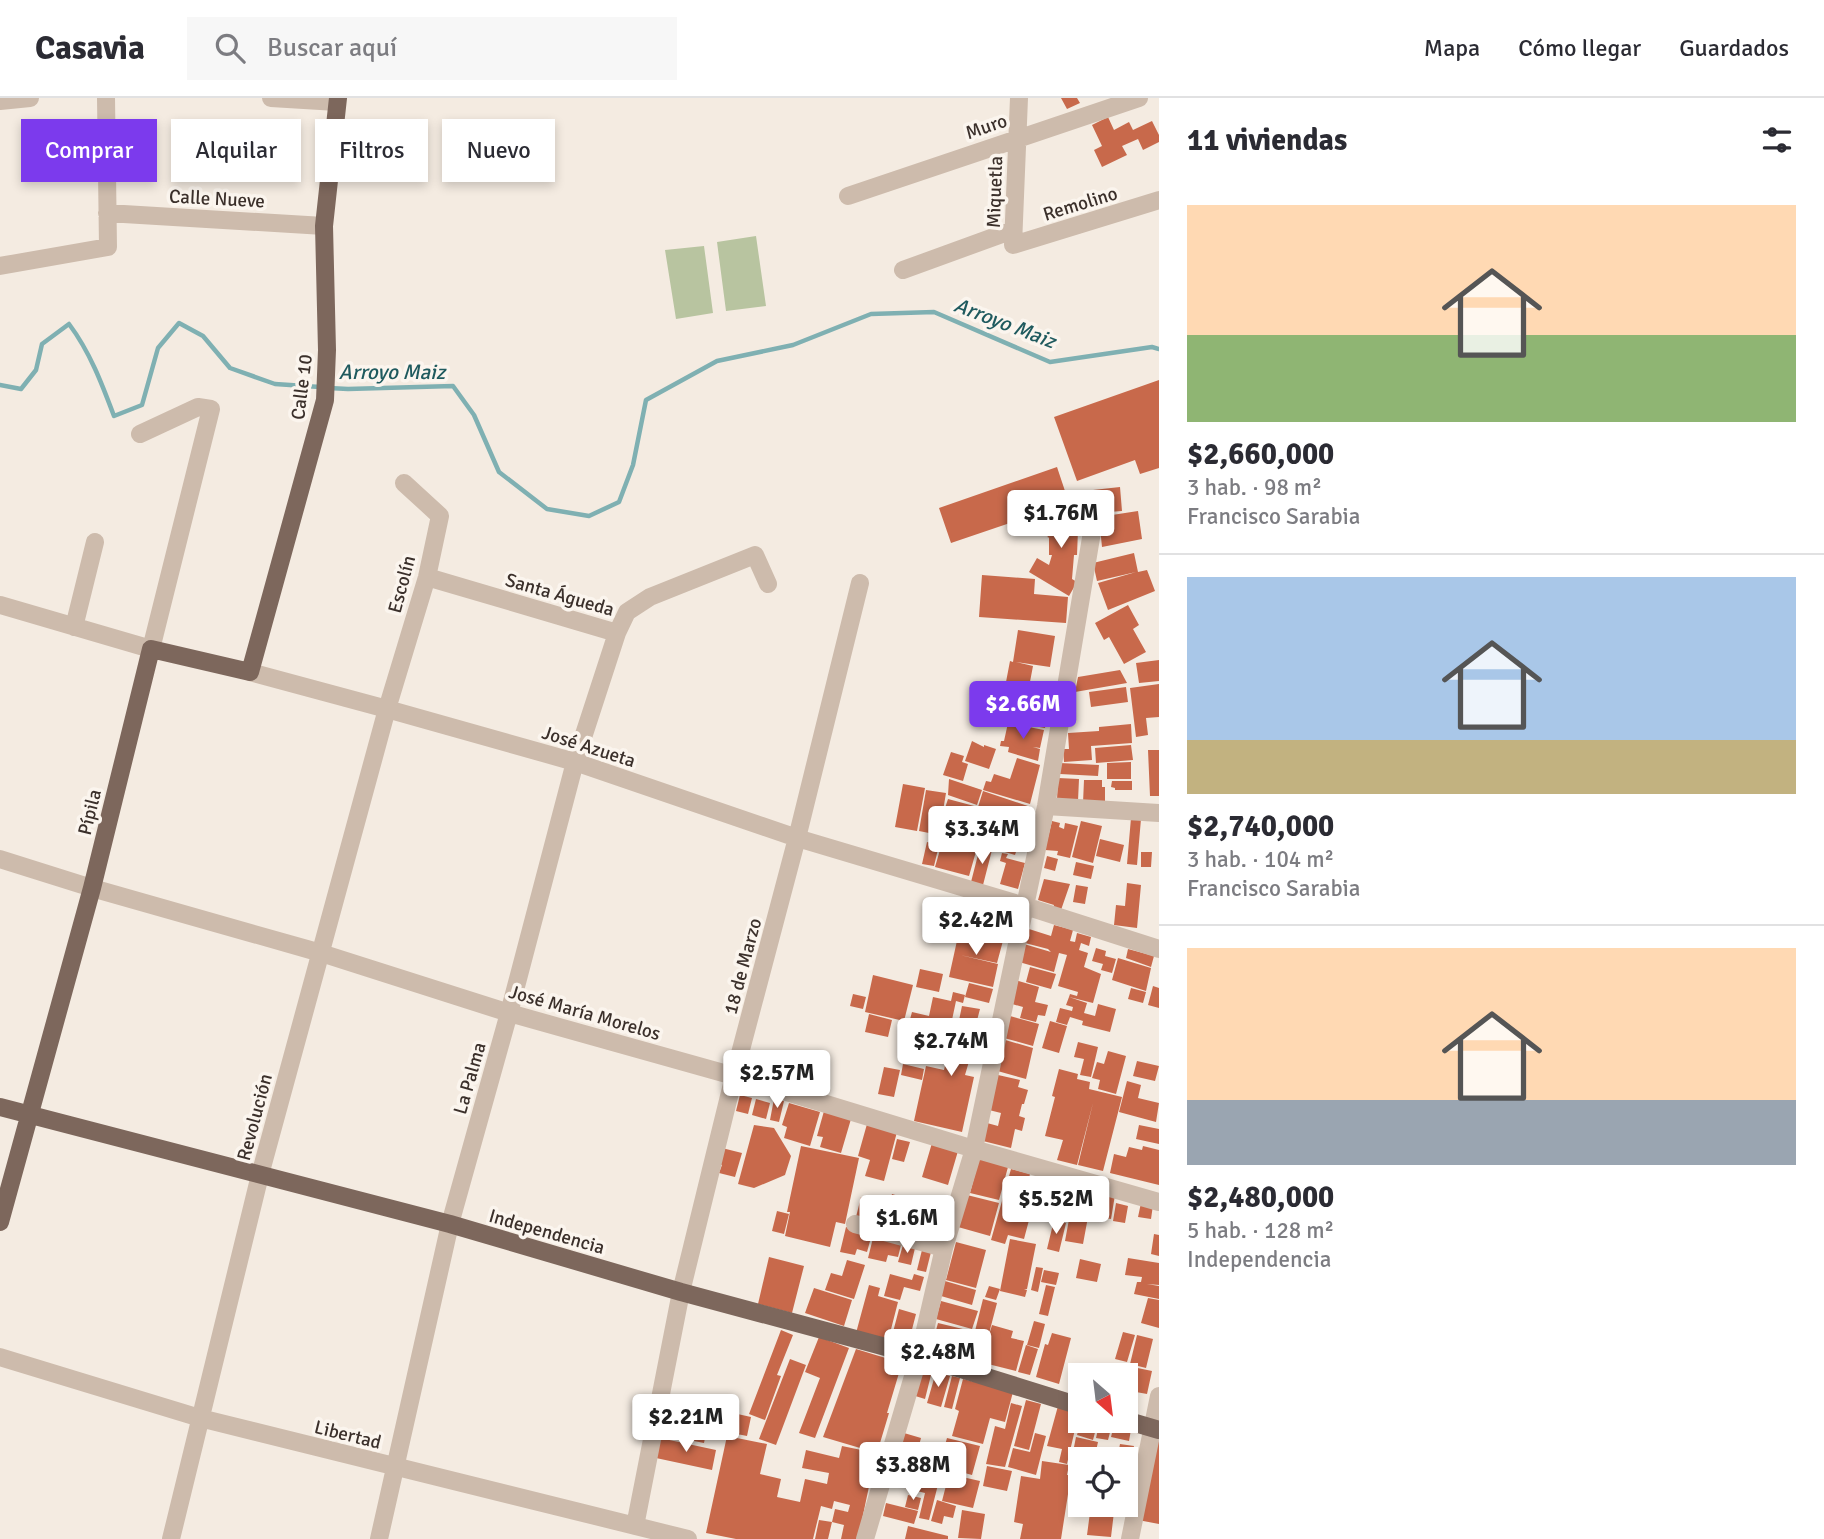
<!DOCTYPE html>
<html lang="es">
<meta charset="utf-8">
<style>
body{margin:0;font-family:Signika,sans-serif;background:#f7f7f7;color:#2b2b33;height:100vh;display:flex;flex-direction:column;font-size:26px;white-space:nowrap}
*{box-sizing:border-box;margin:0}
p{font-size:23px;color:#7c7c81}
.icon{flex:none;width:38px;height:38px;fill:none;stroke:currentColor;stroke-width:2;stroke-linecap:round;stroke-linejoin:round}
.map{position:relative;flex:1;overflow:hidden}
.drawer{display:flex;flex-direction:column;background:#fff;width:665px}
.drawer>*{flex:none}
.guide{position:absolute;left:21px;top:21px;width:665px;height:63px;display:flex;gap:14px}
.needle{width:46px;rotate:152deg}
.controls{position:absolute;left:1068px;top:1265px;display:grid;gap:14px}
.controls a{display:grid;place-items:center;width:70px;height:70px;border-radius:0px;background:#fff;box-shadow:0 4px 10px #0003;font-size:35px}
.price{position:absolute;translate:-50% -60px;padding:0 16px;border-radius:7px;background:#fff;color:#222;font-size:23px;line-height:46px;filter:drop-shadow(0 2px 4px #0008)}
.price::after{content:'';position:absolute;left:50%;top:42px;width:21px;height:16px;margin-left:-10px;background:inherit;clip-path:polygon(0 0,100% 0,50% 100%)}
.price.selected{background:#7c3aed;color:#fff}
ul{padding:0;list-style:none}
li{display:grid;align-content:center;gap:14px;height:371px;padding:0 28px}
li+li{border-top:2px solid #e1e1e2}
li span{display:grid;place-items:center;height:217px;border-radius:0px;color:#555}
li>.icon{margin-inline-start:auto}
span .icon{width:126px;height:126px;fill:#fffc;stroke-width:1}
li b{font-size:30px}
h2{display:flex;justify-content:space-between;align-items:center;height:84px;padding:0 28px;font-size:30px}
.pill{padding:0 24px;border-radius:0px;background:#fff;box-shadow:0 4px 10px #0003;font-size:24px;line-height:63px}
.pill.selected{background:#7c3aed;color:#fff}
header{display:flex;align-items:center;gap:42px;box-sizing:border-box;height:98px;padding:0 35px;background:#fff;border-bottom:2px solid #e1e1e2}
header strong{font-size:33px}
nav{display:flex;gap:38px;margin-inline-start:auto;font-size:24px}
.search{width:490px;height:63px;background:#f7f7f7;display:flex;align-items:center;gap:18px;box-sizing:border-box;padding:0 24px;border-radius:0px;color:#7c7c81;font-size:26px}
main{display:flex;flex:1;min-height:0}
.map>svg:first-child{display:block}
</style>
<header>
<strong>Casavia</strong>
<div class="search"><svg class="icon" aria-label="search" viewBox="0 0 24 24"><circle cx="10" cy="10" r="6"/><path d="M15 15l6 6"/></svg>Buscar aquí</div>
<nav><a>Mapa</a><a>Cómo llegar</a><a>Guardados</a></nav>
</header>
<main>
<div class="map">
<svg width="1159" height="1441" viewBox="0 0 1159 1441">
<rect width="100%" height="100%" fill="#f4ebe1"/>
<path fill="#b8c4a0" d="M756,138l10,70 -40,5 -9,-69z
M704,148l9,67 -37,6 -11,-69z"/>
<g fill="none" stroke-linecap="round" stroke-linejoin="round">
<path stroke="#7fb0b2" stroke-width="4.5" d="M0,287l21,4 15,-19 6,-26 27,-20c21,28 33,60 45,92l28,-11 16,-57 21,-25 24,13 27,32 45,16 45,3
M329,290l19,1 105,-3 21,29 25,57 48,37 42,7 30,-14 14,-37 13,-65 71,-39 76,-16 78,-31 63,-2 116,50 102,-15 7,2"/>
</g>
<path fill="#c8694b" d="M1061,0h16l3,5 -13,6z
M1108,19l6,13 15,-8 4,8 19,-9 7,14v7l-16,8 -5,-11 -16,7 5,9 -25,12 -8,-17 8,-4 -10,-21z
M1159,282v88l-19,6 -5,-14 -58,21 -23,-64z
M1057,369l12,36 -118,40 -12,-35z
M1120,389l2,24 -26,2 -3,-23z
M1084,408l4,16 -26,6 1,6 15,-4 -1,25h-3l-2,24 5,3 -8,14 -40,-24 8,-14 12,7 3,-10h-3v-18l-1,1 -5,-22z
M1138,413l4,28 -40,8 -3,-30z
M1134,455l4,19 9,-2 8,21 -47,19 -10,-27 38,-11 -39,9 -4,-18z
M982,477l53,4 -1,15 34,3 -2,26 -87,-6z
M1128,507l11,20 -6,4 13,23 -22,12 -15,-27 -5,3 -9,-17z
M1018,532l37,6 -5,31 -34,-5 17,4 -4,21 -23,-5 4,-21 3,1z
M1159,562v21l-20,2 -3,-20z
M1120,572l7,13 -52,9 3,-15z
M1159,586v33l-13,1 2,17 -12,2 -6,-49z
M1019,588l33,6 -7,36 -33,-6z
M1126,589l2,15 -37,5 -2,-15z
M1008,625l36,7 -4,18 -7,-1 7,2 -2,12 -30,-9 1,-5 -9,-1 1,-5h3z
M1131,626l1,19 -41,3 1,14 -28,2 -1,-13h6l-1,-16 31,-2v-4z
M972,643l12,6v-2l12,4 -7,20 -24,-8z
M1131,647l2,15 -37,3 -1,-15z
M1148,652h11v46h-9z
M951,654l13,4 -2,6 6,2 -5,17 -20,-6z
M1017,660l23,7 -10,39 -47,-14 3,-9 5,1 3,-8 16,5z
M1131,664v17h-24v-16z
M1060,665l39,2 -1,11 -38,-2z
M1058,680l21,1 -1,22 -21,-1z
M949,681l33,11 -5,15 -29,-10z
M1084,682h18v7h3v16h-22z
M1112,683h20v9h-17v-2l-4,-1z
M903,686l22,4 -8,43 -22,-4z
M926,692l20,3 -7,42 -20,-4z
M983,693l48,16 -5,15 -42,-14 -3,12 -37,-9 4,-12 30,8z
M988,714l37,11 -10,32 -37,-11z
M949,715l33,9 -5,22 -26,-7 1,-3 -8,-2z
M1131,720l10,1 -4,46 -10,-1z
M1052,723l8,2 -1,4 5,2 1,-6 13,3 -8,32 -13,-3 1,-4 -13,-1z
M1081,723l21,5 -9,37 -21,-6z
M1100,741l24,6 -4,17 -24,-6z
M927,744l12,3 -5,21 -12,-2z
M955,744l22,6 -8,28 -34,-9 7,-24 12,3z
M980,749l12,3 -9,35 -12,-3z
M1141,754h11l-1,15h-10z
M1002,755l6,1 -2,4 19,5 -7,26 -18,-5 6,-21 -6,-2z
M1047,758l11,3 -3,12 -11,-3z
M1076,764l18,4 -3,13 -18,-4z
M1044,781l26,5 -9,26 -8,-1 1,-4 -16,-5z
M1127,785l14,2 -4,43 -23,-3 2,-20 9,1z
M1076,787l12,2 -3,17 -12,-2z
M966,800l22,6 -2,5 -6,-2 -5,19 -15,-3z
M1054,827l19,5 -3,11 5,1 2,-9 14,4 -2,9 -8,-3 -2,7 9,3 -4,14 17,7 -8,29 -24,-6 1,-3 7,2 1,-4 -20,-6 9,-31 -8,-2 -5,19 -35,-10 5,-18 27,8 -3,-3 -23,-6 4,-14 22,7z
M960,829l44,10 -7,26 -37,-8 38,9 -5,23 -44,-10z
M1096,850l10,3 -1,5 11,3 -4,14 -11,-3 2,-6 -11,-3z
M1128,851l26,7 -3,11 -25,-9z
M1118,860l33,10 -5,23 -34,-11z
M1030,869l26,7 -5,15 -25,-7z
M920,871l23,5 -4,18 -23,-5z
M873,877l40,10 -9,36 -39,-9z
M1015,882l24,7 -4,15 13,3 -3,11 -7,-1 -2,7 -16,-4 3,-11 -11,-3z
M969,885l24,6 -4,14 -24,-6z
M1153,888l6,2v20l-11,-3z
M1131,890l15,4 -3,11 -15,-4z
M953,894l12,3 -2,8 -7,-2 -4,19 -8,-2 -3,12 -32,-7 3,-11 17,4 4,-19 18,4z
M853,896l13,3 -3,12 -13,-3z
M1069,899l18,6 -3,10 11,3 3,-12 18,5 -6,23 -28,-7 1,-4 -13,-4 -3,8 -11,-3 4,-14 12,3 1,-4 -7,-2z
M962,908l18,3 -5,19 6,2 -9,28h-2l-5,17 9,2 -12,55 -48,-11 12,-55 18,4 8,-33 -4,-1 3,-13 7,2z
M869,916l23,6 -4,17 -23,-5z
M1010,918l29,8 -6,22 -29,-8z
M1050,923l17,5 -8,27 -17,-5z
M1002,941l31,9 -7,31 -32,-9z
M1078,944l20,5 -7,30 -11,-2 4,-16 -10,-2z
M1108,953l18,5 -10,38 -18,-5 2,-9 -8,-2 5,-16 7,2z
M1137,963l22,5 -4,15 -22,-5z
M903,966l21,5 -2,11 -21,-5z
M884,969l16,3 -6,27 -16,-3z
M1059,971l19,5 -1,5 13,3 -1,7 33,8 -19,74 -25,-6 15,-62 -16,62 -20,-5 6,-20 -18,-4 10,-39 -3,-1z
M998,977l22,5 -2,7 10,3 -4,14h-2l-3,12 6,2 -3,13 -7,-2 -4,19 -28,-7 4,-18 11,3 3,-13 -12,-3z
M1127,983l14,4 -3,13 21,5 -3,19 -37,-10z
M740,997l12,3 -4,16 -12,-3z
M756,1001l14,4 -4,16 -14,-4z
M774,1001l10,2 -5,21 -9,-2z
M789,1005l31,9 -10,34 -26,-8 3,-11 -5,-2z
M824,1013l27,8 -10,34 -21,-6 3,-10 -6,-1z
M867,1026l30,8 -13,49 -19,-5 5,-16 -12,-4z
M754,1027l20,3 17,28 -6,19 -31,13 -16,-4z
M1139,1027l20,4v15l-23,-5z
M897,1041l13,3 -6,20 -12,-3z
M932,1045l26,8 -10,34 -26,-8z
M801,1048l58,12 -14,66 -9,-2 -6,25 -45,-11 5,-24h-3z
M1143,1048l16,4v35l-49,-12 4,-19 12,3 3,-10 13,3z
M722,1050l20,5 -7,24 -16,-4 3,-8 -5,-2z
M979,1061l29,8 -9,33 -29,-7z
M1011,1071l19,5 -3,13 10,3 -13,49 -16,-4 -3,9 -14,-4z
M1057,1083l14,3 -4,15 -14,-4z
M1095,1094l20,3 -4,24 -20,-3z
M892,1096l32,10 -5,17 -32,-10z
M967,1097l32,8 -9,33 -32,-9z
M861,1099l26,7 -7,24 -25,-7z
M1059,1101l12,3 -5,18 -12,-3z
M1116,1105l12,3 -3,17 -12,-2z
M1141,1105l12,2 -2,14 -13,-2z
M930,1106l14,4 -6,18 -14,-5z
M777,1113l12,3 -5,20 -12,-3z
M1070,1116l18,3 -5,27 -18,-3z
M1054,1122l12,3 -7,29 -12,-3z
M846,1129l26,7 -5,18 -10,-3 -2,6 -15,-3z
M874,1136l28,7 -4,16 -10,-2 -2,7 -18,-4z
M1154,1136l5,1v21l-8,-2z
M1010,1141l26,5 -9,45h-3l3,1 -2,7 -25,-6z
M956,1144l30,8 -10,38 -30,-8z
M903,1147l12,3 -4,17 -13,-3z
M922,1152l9,2 -5,20 -9,-2z
M769,1159l35,9 -12,47 -34,-9z
M1128,1160l31,5v22l-12,-1 12,2v13l-25,-5 3,-12h4l1,-5 -17,-2z
M1080,1161l21,5 -4,18 -21,-4z
M847,1162l18,5 -11,34 -29,-9 6,-17 11,3z
M1036,1169l7,1 -5,24 -7,-2z
M1044,1172l15,3 -3,12 -15,-3z
M890,1176l22,6 2,-6 10,3 -4,14 -16,-4 -4,13 -16,-4z
M945,1183l31,9 -4,15 -31,-9z
M869,1187l11,3 -2,8 20,6 -10,39 -32,-8z
M1046,1187l9,2 -7,29 -9,-2z
M989,1188l11,3 -4,11 -11,-3z
M814,1190l38,12 -8,26 -39,-13z
M1148,1200l11,2v28l-18,-5z
M983,1201l14,4 -11,42 6,-20 21,6 -2,7 13,3 -8,30 -48,-12z
M941,1203l37,10 -6,18 -36,-10z
M899,1211l17,5 -7,27 -17,-5z
M1034,1223l11,3 -6,24 -12,-3z
M938,1225l29,7 -7,26 -29,-7z
M781,1232l12,5 -16,40 4,1 -16,44 -16,-6z
M1123,1234l12,3 -8,27 -12,-3z
M1052,1235l19,5 -12,46 -23,-7 9,-33 3,1z
M1137,1237l16,4 -7,29 -16,-4z
M819,1239l30,11 -34,90 -16,-5 21,-55 -15,-6z
M1026,1247l12,4 -8,26 -12,-3z
M856,1251l46,14 -15,50h2l-12,40 -54,-16z
M790,1261l16,6 -30,80 -17,-6z
M1100,1267l24,6 -1,5h-27z
M1128,1268l24,5 -5,23 -22,-4z
M920,1270l12,3 -7,28 -13,-4z
M936,1274l14,4 -9,31 -14,-4z
M952,1278l8,2 -8,31 -8,-2z
M963,1281l50,13 -8,30 -15,-4 -7,26 -31,-8 7,-25 -4,-2z
M1026,1302l15,4 -12,46 -15,-4z
M1011,1305l11,3 -17,61 -19,-3 9,-38 10,3z
M676,1308l11,2v3l17,4 2,-8 45,10 -4,19 -40,-8 -3,15 -35,-7z
M1058,1308l21,6 -12,52 -8,-2 3,-13 -15,-3z
M1081,1323h17l-5,19 -16,-5z
M1100,1323h13l-5,19 -12,-2z
M1115,1323l17,3 -3,17 -18,-4z
M904,1335l17,5 -5,19 -17,-4z
M1035,1335l11,3 -10,39 -28,-8 5,-19 17,4z
M727,1338l40,8 -7,30 21,5 -4,18 23,5 5,-23 22,5 2,-11 -27,-5 4,-18 33,8 3,-12 34,7 -18,86h-17l3,-14 -12,-3 3,-13 13,3 2,-7 -16,-4 -2,8 -11,-3 -8,33h-77l-30,-6z
M1076,1339l22,5 -4,18h-14v4l-9,-2z
M660,1340l56,12 -4,20 -56,-12z
M947,1340l33,8 -8,29 -33,-9z
M1159,1340v86l-21,-4z
M1120,1346l14,2 -5,27h-4v-13h-8z
M899,1361l43,10 -13,51 -10,-2 6,-25 -32,-8z
M1042,1363l27,4 -2,10h4l-10,64h-41l3,-15 -9,-2 7,-46 19,3z
M987,1368l25,5 -5,20 -24,-5z
M949,1376l31,7 -7,27 -31,-7z
M908,1397l13,3 -3,12 -13,-3z
M937,1402l19,6 -3,12 -9,-2 -2,8 -11,-3z
M886,1405l32,8 -4,13 -31,-8z
M1091,1407h30l-1,8 -6,-1 -3,25 -24,-2z
M962,1412l23,4 -4,25 -23,-1z
M819,1422l13,2 -4,17h-13z
M908,1428l40,10v3h-43z"/>
<g fill="none" stroke-linecap="round" stroke-linejoin="round">
<path stroke="#cdbbac" stroke-width="18" d="M271,0l66,4
M1019,0l-6,147 146,-45
M0,3l30,-3
M848,98l291,-98
M107,115l217,13
M0,168l108,-19 -2,-149
M903,172l110,-40
M427,479l190,56
M0,507l151,44 60,-240 -13,-2 -58,27
M74,529l21,-85
M250,574l137,37 188,53 222,76 228,68 134,43
M1046,708l113,7
M0,761l92,29 229,65 188,60 225,63 240,73 185,53
M855,1126l89,24
M0,1259l200,61 488,121
M635,1428l46,-234 53,-216 63,-238 63,-255
M171,1441l89,-364 127,-466 40,-132 13,-61 -36,-33
M379,1441l71,-315 59,-211 66,-251 42,-129 10,-21 23,-15 105,-42 13,29
M865,1441l54,-183 25,-108 30,-99 72,-343 48,-286
M1130,1441l29,-143"/>
<path stroke="#7d675c" stroke-width="18" d="M0,1009l450,117 231,68 238,64 161,50
M0,1124l92,-334 59,-239 99,23 75,-272 2,-50 -3,-124 14,-128
M1125,1322l34,10"/>
</g>
<g text-anchor="middle" stroke-width="7" stroke-linejoin="round" paint-order="stroke">
<g font-size="19" fill="#3b302b" stroke="#fbf5ee">
<text transform="translate(986 28) rotate(-19)" y="7">Muro</text>
<text transform="translate(994 94) rotate(-88)" y="7">Miquetla</text>
<text transform="translate(217 100) rotate(3)" y="7">Calle Nueve</text>
<text transform="translate(1080 105) rotate(-17)" y="7">Remolino</text>
<text transform="translate(301 289) rotate(-83)" y="7">Calle 10</text>
<text transform="translate(401 486) rotate(-75)" y="7">Escolín</text>
<text transform="translate(560 496) rotate(16)" y="7">Santa Águeda</text>
<text transform="translate(589 648) rotate(18)" y="7">José Azueta</text>
<text transform="translate(89 714) rotate(-76)" y="7">Pípila</text>
<text transform="translate(742 868) rotate(-75)" y="7">18 de Marzo</text>
<text transform="translate(585 914) rotate(16)" y="7">José María Morelos</text>
<text transform="translate(469 980) rotate(-74)" y="7">La Palma</text>
<text transform="translate(254 1019) rotate(-75)" y="7">Revolución</text>
<text transform="translate(547 1133) rotate(16)" y="7">Independencia</text>
<text transform="translate(348 1336) rotate(14)" y="7">Libertad</text>
</g>
<g font-size="21" font-style="italic" fill="#1f5a5e" stroke="#fbf5ee">
<text transform="translate(1005 225) rotate(21)" y="7">Arroyo Maiz</text>
<text x="392" y="281">Arroyo Maiz</text>
</g>
</g>
</svg>
<div class="controls">
<a><svg class="needle" viewBox="-14 -14 28 28"><path d="M0-13l5 13h-10z" fill="#e53935"/><path d="M0 13l5-13h-10z" fill="#7c7c81"/></svg></a>
<a><svg class="icon" aria-label="locate" viewBox="0 0 24 24"><circle cx="12" cy="12" r="6"/><path d="M12 2v4M12 18v4M2 12h4M18 12h4"/></svg></a>
</div>
<b class="price" style="left:1061px;top:452px">$1.76M</b>
<b class="price selected" style="left:1023px;top:643px">$2.66M</b>
<b class="price" style="left:982px;top:768px">$3.34M</b>
<b class="price" style="left:976px;top:859px">$2.42M</b>
<b class="price" style="left:951px;top:980px">$2.74M</b>
<b class="price" style="left:777px;top:1012px">$2.57M</b>
<b class="price" style="left:1056px;top:1138px">$5.52M</b>
<b class="price" style="left:907px;top:1157px">$1.6M</b>
<b class="price" style="left:938px;top:1291px">$2.48M</b>
<b class="price" style="left:686px;top:1356px">$2.21M</b>
<b class="price" style="left:913px;top:1404px">$3.88M</b>
<div class="guide">
<a class="pill selected">Comprar</a>
<a class="pill">Alquilar</a>
<a class="pill">Filtros</a>
<a class="pill">Nuevo</a>
</div>
</div>
<section class="drawer">
<h2>11 viviendas<svg class="icon" aria-label="filters" viewBox="0 0 24 24"><path d="M4 7h16M4 17h16"/><circle cx="9" cy="7" r="2"/><circle cx="15" cy="17" r="2"/></svg></h2>
<ul>
<li><span style="background:linear-gradient(#ffd9b3 60%,#8fb573 0)"><svg class="icon" aria-label="home" viewBox="0 0 24 24"><path d="M3 11l9-7 9 7M6 9v11h12V9"/></svg></span><div><b>$2,660,000</b><p>3 hab. · 98 m²</p><p>Francisco Sarabia</p></div></li>
<li><span style="background:linear-gradient(#a9c7e8 75%,#c2b280 0)"><svg class="icon" aria-label="home" viewBox="0 0 24 24"><path d="M3 11l9-7 9 7M6 9v11h12V9"/></svg></span><div><b>$2,740,000</b><p>3 hab. · 104 m²</p><p>Francisco Sarabia</p></div></li>
<li><span style="background:linear-gradient(#ffd9b3 70%,#9aa5b1 0)"><svg class="icon" aria-label="home" viewBox="0 0 24 24"><path d="M3 11l9-7 9 7M6 9v11h12V9"/></svg></span><div><b>$2,480,000</b><p>5 hab. · 128 m²</p><p>Independencia</p></div></li>
</ul>
</section>
</main>
